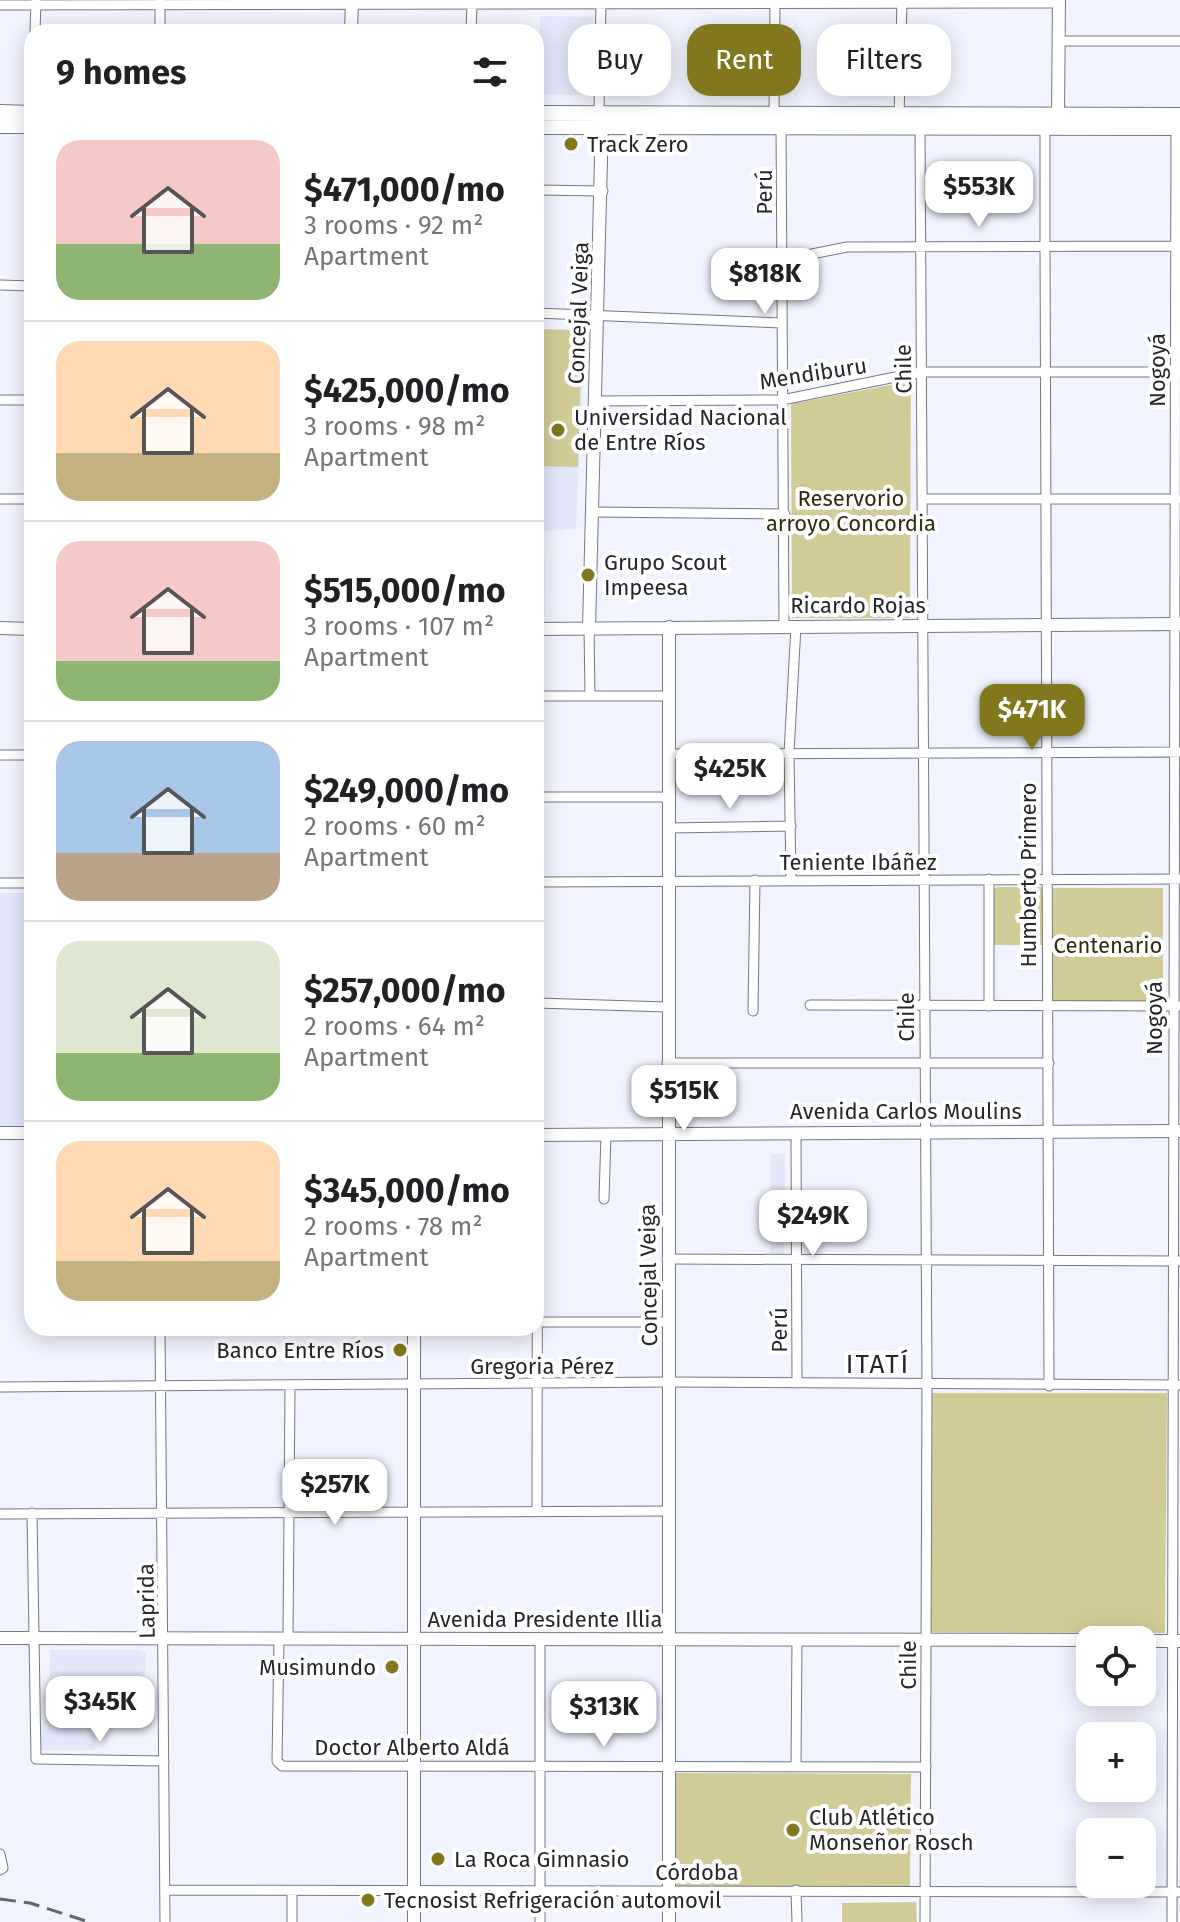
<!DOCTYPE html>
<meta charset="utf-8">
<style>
body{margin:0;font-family:"Fira Sans",sans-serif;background:#f6f6f6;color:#202124;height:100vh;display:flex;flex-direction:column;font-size:30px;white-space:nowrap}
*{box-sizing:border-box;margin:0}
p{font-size:26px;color:#757577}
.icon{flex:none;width:44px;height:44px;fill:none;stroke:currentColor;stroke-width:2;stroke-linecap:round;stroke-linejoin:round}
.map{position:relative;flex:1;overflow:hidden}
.sheet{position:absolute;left:24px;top:24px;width:520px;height:1312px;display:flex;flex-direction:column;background:#fff;border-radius:24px;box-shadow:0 4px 20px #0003}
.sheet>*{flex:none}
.guide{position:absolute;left:568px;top:24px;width:492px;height:72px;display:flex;gap:16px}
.tools{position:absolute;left:1076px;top:1626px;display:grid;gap:16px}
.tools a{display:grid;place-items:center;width:80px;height:80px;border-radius:16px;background:#fff;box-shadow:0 4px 20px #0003;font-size:40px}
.price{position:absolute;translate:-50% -68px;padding:0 18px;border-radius:16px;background:#fff;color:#222;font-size:26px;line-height:52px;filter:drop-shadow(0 2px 4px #0008)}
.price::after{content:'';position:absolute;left:50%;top:48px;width:24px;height:18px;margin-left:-12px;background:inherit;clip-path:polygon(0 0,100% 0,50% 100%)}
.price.current{background:#81771c;color:#fff}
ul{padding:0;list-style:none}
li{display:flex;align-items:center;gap:24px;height:200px;padding:0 32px}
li+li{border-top:2px solid #e0e0e0}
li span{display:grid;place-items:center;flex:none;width:224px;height:160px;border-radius:24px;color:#555}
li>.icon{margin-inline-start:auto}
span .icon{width:96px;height:96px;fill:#fffc;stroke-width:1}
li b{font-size:34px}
h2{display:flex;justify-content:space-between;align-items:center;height:96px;padding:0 32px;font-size:34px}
.chip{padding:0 28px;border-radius:24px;background:#fff;box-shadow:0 4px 20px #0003;font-size:28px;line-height:72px}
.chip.current{background:#81771c;color:#fff}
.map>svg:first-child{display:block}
</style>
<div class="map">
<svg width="1180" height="1922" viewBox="0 0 1180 1922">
<rect width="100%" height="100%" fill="#f1f3fe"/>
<path fill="#e3e7f8" d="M540,16l53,1 -1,78 -53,-1z
M536,330l49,1 -9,198 -32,2 1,82h-9z
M0,893h32v234l-32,-1z
M771,1154h14l-1,101h-14z
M50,1650h91l5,4 -1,23h-49l-1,73h-54l1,-59 8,-1z"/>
<path fill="#d1cc97" d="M536,329l46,1 -4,137 -42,-1z
M911,381l-1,237h-118l-1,-214z
M997,887h47l2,58h-53v-55z
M1053,888h110v115h-111z
M926,1393h241l-2,240 -240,-1z
M675,1773l236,1 -1,114 -235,-2z
M916,1902l1,20h-75v-19z"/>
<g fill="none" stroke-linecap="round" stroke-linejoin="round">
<defs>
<path id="street" d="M160,0v32
M775,3l-1,109 7,13 3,501
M0,5l1059,-2
M35,32l1,-32
M471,32l1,-29
M1059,41h121
M599,113l2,-113
M899,117l3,-117
M920,125l7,1259 -2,538
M1048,126l-3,6v113l4,1141
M536,190l67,1
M782,260l65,-13 333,-1
M0,285l32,1
M536,313l246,10
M0,400h32
M595,401l187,-1 138,-28h260
M0,499h32
M923,499h254
M593,512l192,2
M589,628l1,68
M539,696h130
M669,754l511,-2
M0,755h32
M536,797h133
M669,828l122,-2
M989,879v127
M791,880l-2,-127 7,-127
M536,882l644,-3
M0,883h32
M31,883l1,-151
M536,1003l132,4
M810,1005l370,1
M753,1011l2,-131
M667,1063h382
M796,1132l1,251
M604,1199l2,-65
M667,1259l513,2
M537,1322h131
M160,1328l5,594
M0,1387l669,-5 511,3
M537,1510l1,-628
M32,1513l4,246 128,2
M0,1514l669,-3
M279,1639l-2,122 5,5 644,1
M288,1639l2,-253
M796,1766l1,-127
M0,1854l3,14 -3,2
M165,1890l1015,2
M796,1890l1,32
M292,1891v31
M540,1922v-283
M1172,1922l4,-1796"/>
<path id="secondary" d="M351,32l1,-32
M1058,113l1,-113
M0,628l32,1
M589,628l13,-508
M536,629l644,-5
M0,1133h32
M536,1135l644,-4
M414,1328v594
M0,1638l1090,2
M1142,1641h38
M669,1922v-1295"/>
<path id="primary" d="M0,112l32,1
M536,113l644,2
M0,126h32
M536,127l644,1"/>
</defs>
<use href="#street" stroke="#767881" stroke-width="11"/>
<use href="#secondary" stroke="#767881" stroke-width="14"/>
<use href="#primary" stroke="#767881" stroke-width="16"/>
<use href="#street" stroke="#fff" stroke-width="9"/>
<use href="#secondary" stroke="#fff" stroke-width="12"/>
<use href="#primary" stroke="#fff" stroke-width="14"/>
<path stroke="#64656b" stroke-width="3" stroke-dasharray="16 8" stroke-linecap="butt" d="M0,1899l30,4 59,19"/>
</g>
<g fill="#81771c" stroke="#fff" stroke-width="3">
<circle cx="571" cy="144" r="8"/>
<circle cx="558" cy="430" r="8"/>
<circle cx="588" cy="575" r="8"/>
<circle cx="400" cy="1350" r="8"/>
<circle cx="392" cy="1667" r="8"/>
<circle cx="793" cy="1830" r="8"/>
<circle cx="438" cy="1859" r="8"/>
<circle cx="368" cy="1900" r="8"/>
</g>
<g text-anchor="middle" stroke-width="8" stroke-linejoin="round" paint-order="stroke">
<g font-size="22" fill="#252629" stroke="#fff" text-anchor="start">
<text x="587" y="152">Track Zero</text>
<text x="574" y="425">Universidad Nacional<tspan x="574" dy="25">de Entre Ríos</tspan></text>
<text x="604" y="570">Grupo Scout<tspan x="604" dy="25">Impeesa</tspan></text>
<text x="384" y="1358" text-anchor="end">Banco Entre Ríos</text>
<text x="376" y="1675" text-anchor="end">Musimundo</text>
<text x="809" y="1825">Club Atlético<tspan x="809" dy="25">Monseñor Rosch</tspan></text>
<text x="454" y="1867">La Roca Gimnasio</text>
<text x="384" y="1908">Tecnosist Refrigeración automovil</text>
</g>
<g font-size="22" fill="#252629" stroke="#fff">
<text transform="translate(764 192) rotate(-90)" y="8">Perú</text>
<text transform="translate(578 313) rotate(-88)" y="8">Concejal Veiga</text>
<text transform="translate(903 369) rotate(-91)" y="8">Chile</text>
<text transform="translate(1157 370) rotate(-90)" y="8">Nogoyá</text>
<text transform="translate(813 373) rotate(-9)" y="8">Mendiburu</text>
<text x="858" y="613">Ricardo Rojas</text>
<text x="858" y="870">Teniente Ibáñez</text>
<text transform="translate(1028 875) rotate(-90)" y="8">Humberto Primero</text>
<text transform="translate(906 1017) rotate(-90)" y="8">Chile</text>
<text transform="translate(1154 1018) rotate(-90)" y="8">Nogoyá</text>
<text x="906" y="1119">Avenida Carlos Moulins</text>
<text transform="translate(648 1275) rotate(-91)" y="8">Concejal Veiga</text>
<text transform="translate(779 1330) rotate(-90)" y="8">Perú</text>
<text x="542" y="1374">Gregoria Pérez</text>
<text transform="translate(146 1601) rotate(-91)" y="8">Laprida</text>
<text x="545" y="1627">Avenida Presidente Illia</text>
<text transform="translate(908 1665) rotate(-90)" y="8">Chile</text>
<text x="412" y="1755">Doctor Alberto Aldá</text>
<text x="697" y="1880">Córdoba</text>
</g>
<g font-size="22" fill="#2f2c0d" stroke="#fff">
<text x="851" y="506">Reservorio<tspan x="851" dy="25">arroyo Concordia</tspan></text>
<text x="1108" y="953">Centenario</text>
</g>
<g font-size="26" letter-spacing="2" fill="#252629" stroke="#fff">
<text x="878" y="1373">ITATÍ</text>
</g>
</g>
</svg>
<div class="tools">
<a><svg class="icon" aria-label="locate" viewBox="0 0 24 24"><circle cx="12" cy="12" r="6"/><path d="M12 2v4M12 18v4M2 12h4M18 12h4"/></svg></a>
<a>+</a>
<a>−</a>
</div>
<b class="price" style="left:979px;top:229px">$553K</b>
<b class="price" style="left:765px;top:316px">$818K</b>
<b class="price current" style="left:1032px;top:752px">$471K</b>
<b class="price" style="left:730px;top:811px">$425K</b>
<b class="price" style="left:684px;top:1133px">$515K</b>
<b class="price" style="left:813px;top:1258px">$249K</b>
<b class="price" style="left:335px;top:1527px">$257K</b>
<b class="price" style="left:100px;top:1744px">$345K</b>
<b class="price" style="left:604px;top:1749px">$313K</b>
<div class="guide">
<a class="chip">Buy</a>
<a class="chip current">Rent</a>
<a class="chip">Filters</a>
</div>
<section class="sheet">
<h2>9 homes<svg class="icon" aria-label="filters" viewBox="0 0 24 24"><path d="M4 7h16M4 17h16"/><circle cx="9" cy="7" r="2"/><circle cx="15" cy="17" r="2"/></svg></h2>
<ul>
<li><span style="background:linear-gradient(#f6c9c9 65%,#8fb573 0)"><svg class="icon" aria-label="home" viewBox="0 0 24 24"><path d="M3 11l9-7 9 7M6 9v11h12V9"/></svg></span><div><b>$471,000/mo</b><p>3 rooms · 92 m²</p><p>Apartment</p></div></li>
<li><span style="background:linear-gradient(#ffd9b3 70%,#c2b280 0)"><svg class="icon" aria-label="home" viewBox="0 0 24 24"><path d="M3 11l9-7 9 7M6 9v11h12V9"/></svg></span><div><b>$425,000/mo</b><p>3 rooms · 98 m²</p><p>Apartment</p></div></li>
<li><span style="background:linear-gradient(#f6c9c9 75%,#8fb573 0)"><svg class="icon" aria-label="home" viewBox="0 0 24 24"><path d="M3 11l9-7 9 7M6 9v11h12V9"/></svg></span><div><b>$515,000/mo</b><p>3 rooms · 107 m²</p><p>Apartment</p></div></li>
<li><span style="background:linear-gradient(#a9c7e8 70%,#b9a48a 0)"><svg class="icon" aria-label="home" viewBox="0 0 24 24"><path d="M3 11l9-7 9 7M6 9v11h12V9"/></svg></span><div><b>$249,000/mo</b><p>2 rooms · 60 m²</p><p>Apartment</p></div></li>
<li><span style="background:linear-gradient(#dfe7d0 70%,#8fb573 0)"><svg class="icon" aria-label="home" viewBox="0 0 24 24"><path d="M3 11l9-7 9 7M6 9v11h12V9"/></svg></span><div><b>$257,000/mo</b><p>2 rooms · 64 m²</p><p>Apartment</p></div></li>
<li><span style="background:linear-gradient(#ffd9b3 75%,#c2b280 0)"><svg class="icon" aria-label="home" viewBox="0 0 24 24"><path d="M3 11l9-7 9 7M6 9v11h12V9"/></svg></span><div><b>$345,000/mo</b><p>2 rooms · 78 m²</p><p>Apartment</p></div></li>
</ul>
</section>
</div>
